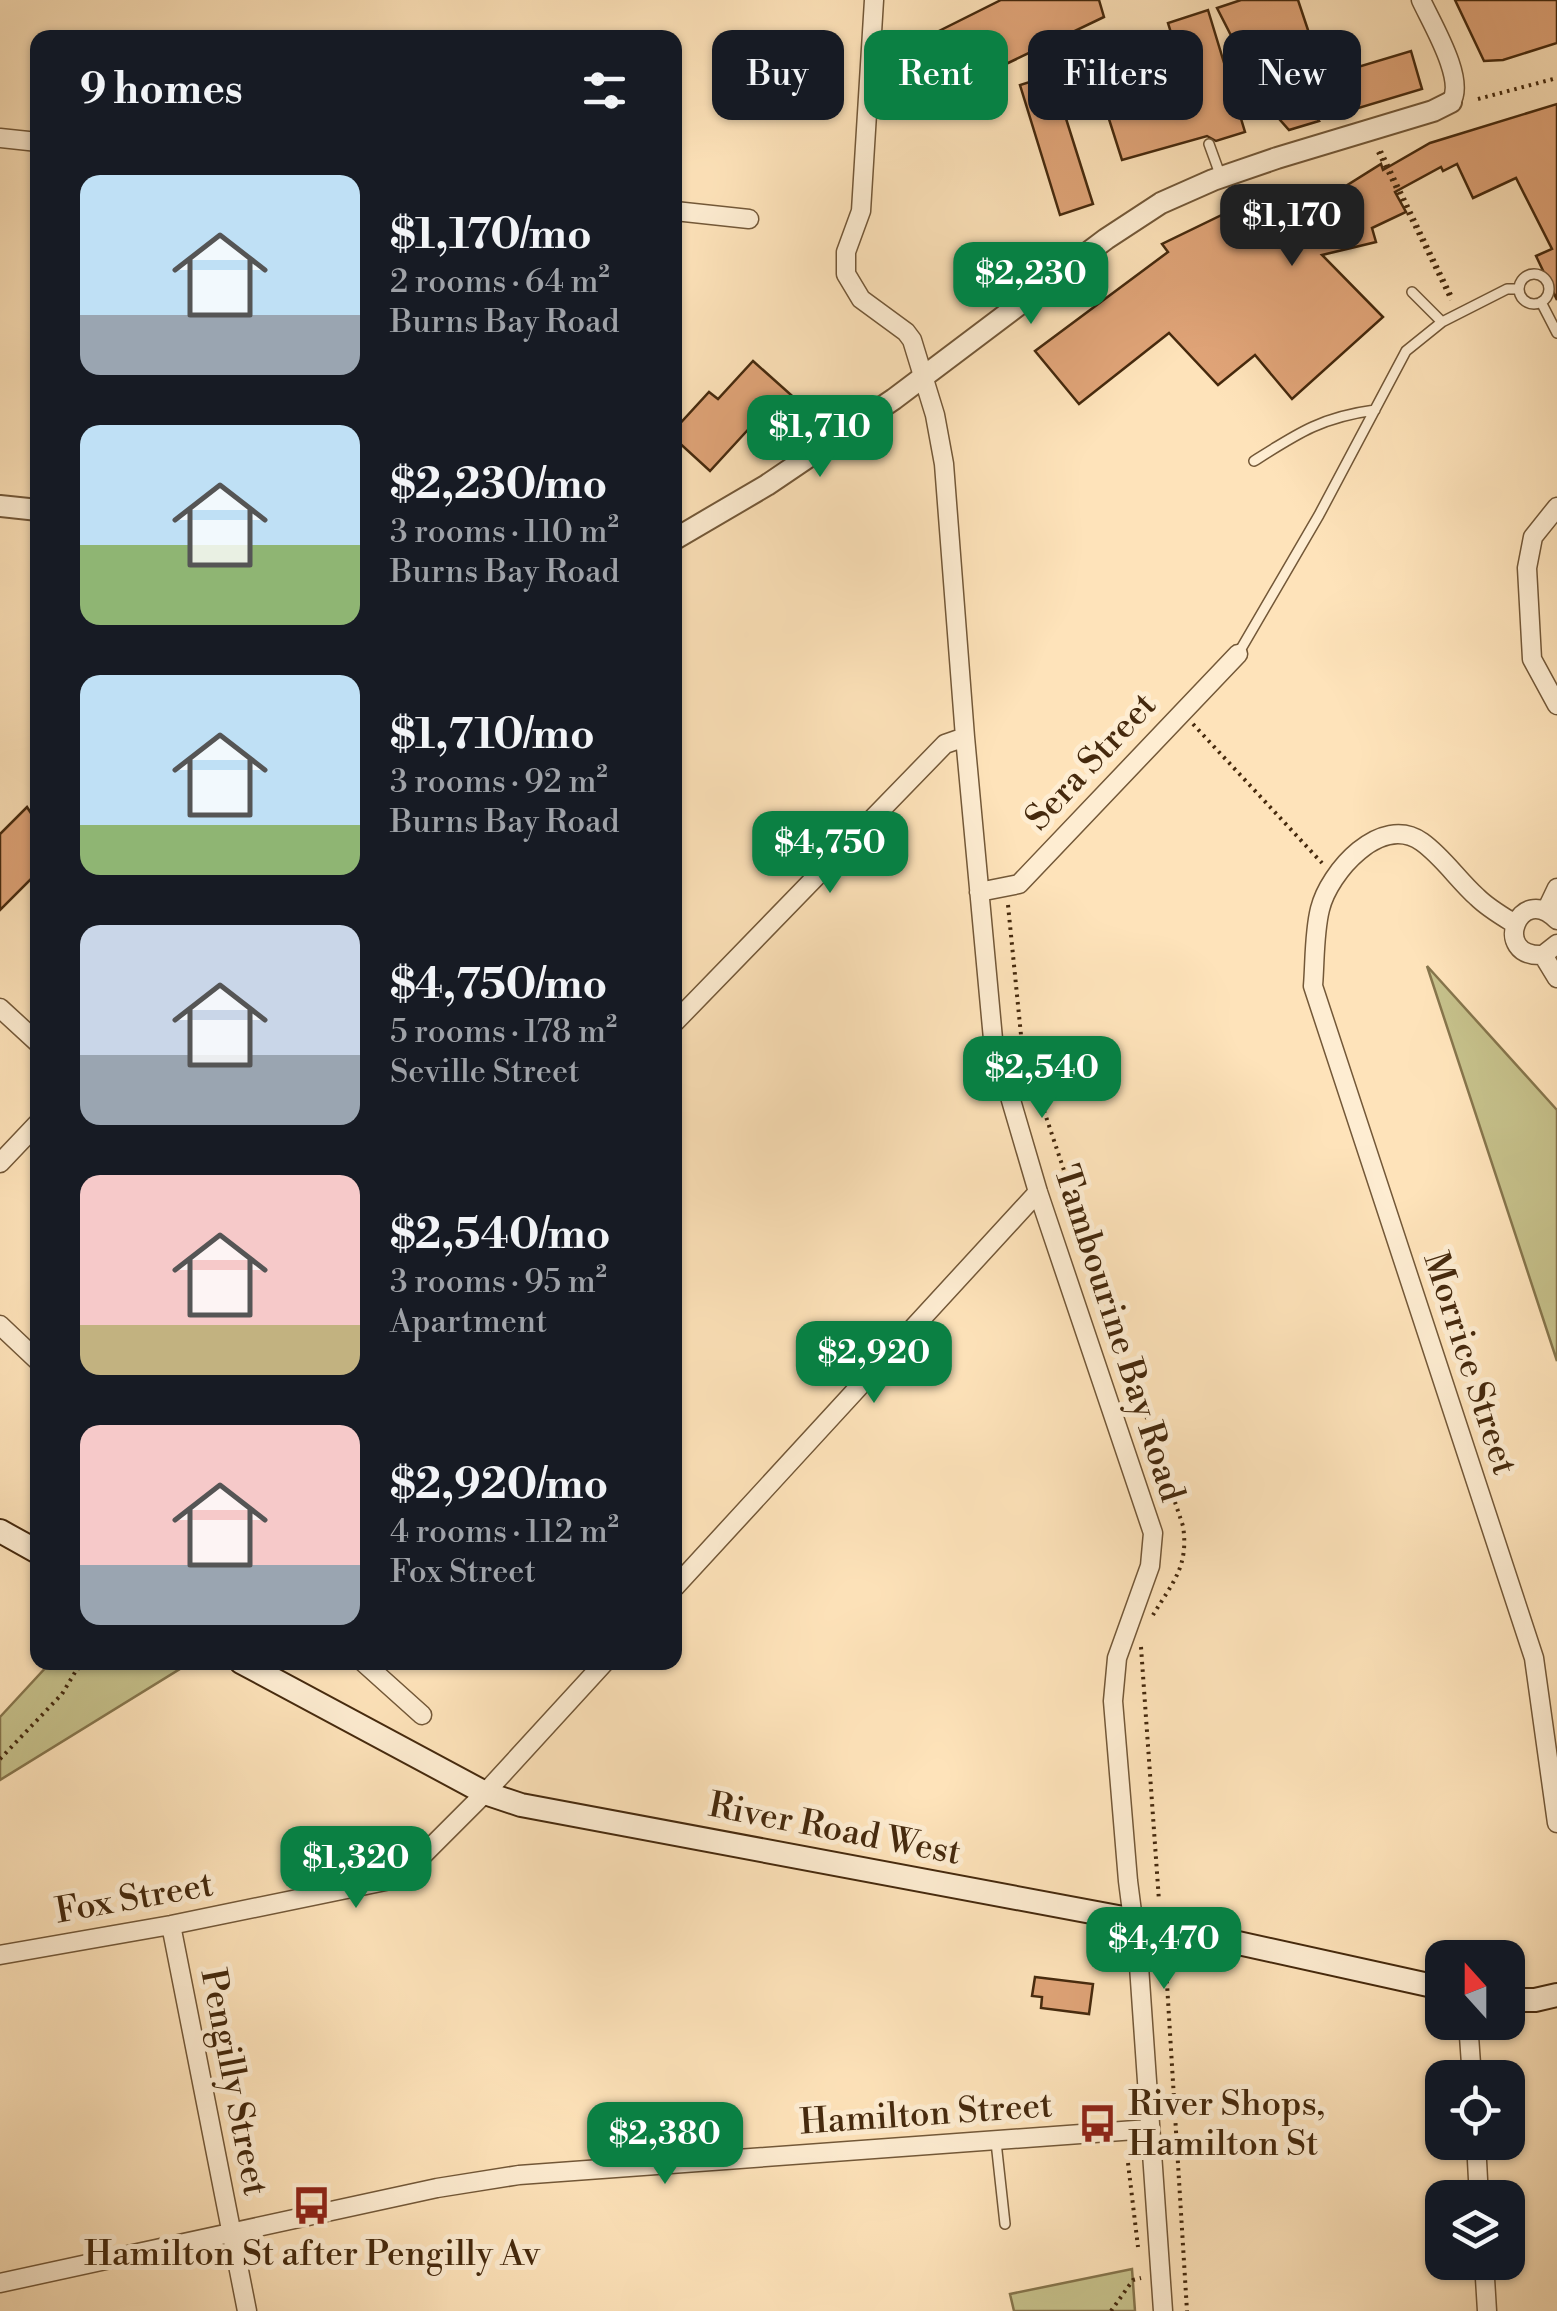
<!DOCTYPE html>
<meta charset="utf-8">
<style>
body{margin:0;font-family:"Libre Bodoni",serif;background:#242831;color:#f1f3f6;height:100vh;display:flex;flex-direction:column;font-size:38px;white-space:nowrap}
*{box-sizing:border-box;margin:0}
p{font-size:32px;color:#9ea1a6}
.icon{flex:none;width:55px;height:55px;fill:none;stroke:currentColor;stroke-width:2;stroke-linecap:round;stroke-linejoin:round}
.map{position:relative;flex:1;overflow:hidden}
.side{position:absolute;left:30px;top:30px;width:652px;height:1640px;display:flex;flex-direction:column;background:#171b24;border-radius:20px;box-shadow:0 2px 8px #0004}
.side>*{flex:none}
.top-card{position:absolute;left:712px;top:30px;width:692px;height:90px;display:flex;gap:20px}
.needle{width:65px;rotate:339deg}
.tools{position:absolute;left:1425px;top:1940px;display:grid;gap:20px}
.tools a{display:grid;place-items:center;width:100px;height:100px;border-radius:20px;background:#171b24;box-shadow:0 2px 8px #0004;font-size:50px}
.price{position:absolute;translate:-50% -85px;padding:0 22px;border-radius:20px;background:#0b8043;color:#fff;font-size:32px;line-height:65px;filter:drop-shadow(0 2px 5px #0008)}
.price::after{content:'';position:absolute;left:50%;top:60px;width:30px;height:22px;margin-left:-15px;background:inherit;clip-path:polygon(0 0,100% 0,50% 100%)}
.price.active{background:#222;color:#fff}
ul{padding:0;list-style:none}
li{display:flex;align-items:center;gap:30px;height:250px;padding:0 50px}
li span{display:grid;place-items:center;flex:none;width:280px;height:200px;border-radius:20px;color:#555}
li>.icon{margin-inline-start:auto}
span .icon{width:120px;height:120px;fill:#fffc;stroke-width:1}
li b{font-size:42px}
h2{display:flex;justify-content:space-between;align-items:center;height:120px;padding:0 50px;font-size:42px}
.chip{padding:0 35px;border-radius:20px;background:#171b24;box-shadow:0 2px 8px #0004;font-size:35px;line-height:90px}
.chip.active{background:#0b8043;color:#fff}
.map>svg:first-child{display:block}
</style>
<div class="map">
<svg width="1557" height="2311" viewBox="0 0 1557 2311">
<rect width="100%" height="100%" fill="#fee3ba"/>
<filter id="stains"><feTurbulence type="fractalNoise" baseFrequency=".002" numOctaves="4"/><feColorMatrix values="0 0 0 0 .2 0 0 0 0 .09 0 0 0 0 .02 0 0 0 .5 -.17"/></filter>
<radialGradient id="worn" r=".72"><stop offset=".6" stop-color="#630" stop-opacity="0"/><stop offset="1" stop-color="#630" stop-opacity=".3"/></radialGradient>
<path fill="#c6c18b" stroke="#86754c" stroke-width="2.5" d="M1427,966l130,144v251z
M175,1663l8,4 -183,113v-63l50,-54z
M1132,2269l3,42h-121l-4,-17z"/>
<path fill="#e0a478" stroke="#45290d" stroke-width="2.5" d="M1001,0h98l5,17 -173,83 -26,-52z
M1241,0h57l11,33 -42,13 52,75 -30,9 -23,-26 -49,-96z
M1455,0h102v43l-54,17 -19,1z
M1208,10l37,122 -29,9 -9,-5 -85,24 -21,-66 -39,12 31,98 -33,11 -40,-130 105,-33 17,52 47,-13 -21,-68z
M1411,51l11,38 -90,27 -11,-38z
M1557,104v196l-21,-44 16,-7 -36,-71 -43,20 -16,-34 -14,7 -2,-4 -46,25 11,20 -34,16 4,14 -54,13 61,62 -91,82 -37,-44 -37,30 -49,-52 -90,71 -44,-53 133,-99 -6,-8 101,-49 14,13 40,-4 64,-40 2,6 47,-27z
M753,361l46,41 -18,19 -14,-12 -57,62 -35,-32v-10l34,-37 9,7z
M27,807l11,17v48l-38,38v-76z
M1035,1977l58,7 -4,30 -48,-6 1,-11 -10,-1z"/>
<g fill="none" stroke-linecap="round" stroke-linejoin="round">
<defs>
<path id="service" d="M1209,144l12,33
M1519 289a15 15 0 1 1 30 0a15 15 0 1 1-30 0Z
M1412,292l30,30
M1541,302l16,31
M1254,461c44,-28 68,-44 121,-51
M1238,654l81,-139 87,-164 36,-29 65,-33h12
M996,2142l9,82"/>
<path id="minor" d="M874,0l-13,211 -15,41v22l15,25 45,33 6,8 23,75 9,49 21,273 28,302 45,153 115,341 -3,33 -33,92 -4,43 15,180 11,85 24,345
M1421,0c11,24 45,80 30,102
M0,138l38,4
M675,211l74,8
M1557,507l-24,30 -6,31 5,91 25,46
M979,892l40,-8 219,-230
M1546,911l11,-23
M1557,920c-38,-39 -67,38 -14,35l14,-11
M1515,924c-13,-8 -27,-16 -38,-27 -19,-17 -34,-40 -55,-55 -41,-29 -93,30 -102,67 -6,24 -5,52 -7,77l221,672 23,165
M1543,955l14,23
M0,1008l38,35
M675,1022l270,-278 20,-7
M0,1163l38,-40
M0,1325l38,36
M675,1587l363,-395
M363,1662l59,53
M171,1925l76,386
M0,1955l171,-30 229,-47 85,-85 120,-131
M1468,2022l4,56
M1476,2142l3,56
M1484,2262l3,49
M0,2283l437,-95 82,-13 630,-46"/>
<path id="tertiary" d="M0,506l38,4
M675,539l92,-54 127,-86 212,-160 55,-36 52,-23 64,-22 156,-47 18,-9"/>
<path id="secondary" d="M0,1531l38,21
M241,1662l244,131 36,12 613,115 308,68
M1508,2000h27l22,-5"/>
</defs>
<use href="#service" stroke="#735838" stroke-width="12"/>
<use href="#minor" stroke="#735838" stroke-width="21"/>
<use href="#tertiary" stroke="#735838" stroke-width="24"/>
<use href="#secondary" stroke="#45290d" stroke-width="26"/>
<path stroke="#45290d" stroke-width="4" stroke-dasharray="2.5 5" stroke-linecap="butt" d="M1478,99l79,-21
M1381,151l72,148
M1378,152l73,148
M1193,724l129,139
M1008,905l14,140 161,481c6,40 -10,56 -30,89
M1141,1647l18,254
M0,1759l62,-65 15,-25 19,-7
M1165,1951l22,360
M1128,2163l10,84
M1111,2311l22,-31 8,-2"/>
<use href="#service" stroke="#feedd2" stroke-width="9"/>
<use href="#minor" stroke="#feedd2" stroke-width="18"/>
<use href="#tertiary" stroke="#feedd2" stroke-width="20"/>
<use href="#secondary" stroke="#feedd2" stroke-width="22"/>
</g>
<defs>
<symbol id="bus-bare" viewBox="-9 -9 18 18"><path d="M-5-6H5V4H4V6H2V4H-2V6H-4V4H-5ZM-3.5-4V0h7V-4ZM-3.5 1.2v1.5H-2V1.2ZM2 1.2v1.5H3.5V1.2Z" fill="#8f2418" stroke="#feedd2" stroke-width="2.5" paint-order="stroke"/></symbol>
</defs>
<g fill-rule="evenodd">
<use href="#bus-bare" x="1070" y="2096" width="55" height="55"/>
<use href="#bus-bare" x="284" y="2178" width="55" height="55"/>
</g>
<g text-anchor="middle" stroke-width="10" stroke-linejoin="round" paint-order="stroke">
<g font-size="35" fill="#45290d" stroke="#feedd2">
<text transform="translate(1090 761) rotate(-47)" y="12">Sera Street</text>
<text transform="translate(1120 1333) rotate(72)" y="12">Tambourine Bay Road</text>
<text transform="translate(1471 1363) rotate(72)" y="12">Morrice Street</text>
<text transform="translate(835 1828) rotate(11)" y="12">River Road West</text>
<text transform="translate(134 1897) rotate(-10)" y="12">Fox Street</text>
<text transform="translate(235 2082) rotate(79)" y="12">Pengilly Street</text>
<text transform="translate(926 2113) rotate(-4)" y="12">Hamilton Street</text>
</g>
<g font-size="35" fill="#45290d" stroke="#feedd2" text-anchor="start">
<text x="1128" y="2115">River Shops,<tspan x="1128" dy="40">Hamilton St</tspan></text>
<text x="312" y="2265" text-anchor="middle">Hamilton St after Pengilly Av</text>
</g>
</g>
<rect width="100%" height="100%" filter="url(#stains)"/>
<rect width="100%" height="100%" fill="url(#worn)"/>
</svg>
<div class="tools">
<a><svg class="needle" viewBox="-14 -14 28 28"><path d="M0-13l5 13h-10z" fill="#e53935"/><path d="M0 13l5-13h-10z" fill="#9ea1a6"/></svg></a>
<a><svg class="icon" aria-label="locate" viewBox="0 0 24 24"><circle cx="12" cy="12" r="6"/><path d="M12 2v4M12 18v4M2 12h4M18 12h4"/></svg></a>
<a><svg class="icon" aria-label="layers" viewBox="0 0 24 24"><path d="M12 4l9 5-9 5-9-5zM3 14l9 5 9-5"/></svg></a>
</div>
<b class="price active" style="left:1292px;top:269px">$1,170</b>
<b class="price" style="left:1031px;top:327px">$2,230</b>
<b class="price" style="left:820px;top:480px">$1,710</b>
<b class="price" style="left:830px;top:896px">$4,750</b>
<b class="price" style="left:1042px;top:1121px">$2,540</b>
<b class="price" style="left:874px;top:1406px">$2,920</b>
<b class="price" style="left:356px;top:1911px">$1,320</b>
<b class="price" style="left:1164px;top:1992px">$4,470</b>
<b class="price" style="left:665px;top:2187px">$2,380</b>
<div class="top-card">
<a class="chip">Buy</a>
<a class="chip active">Rent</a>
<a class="chip">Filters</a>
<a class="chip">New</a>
</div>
<section class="side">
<h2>9 homes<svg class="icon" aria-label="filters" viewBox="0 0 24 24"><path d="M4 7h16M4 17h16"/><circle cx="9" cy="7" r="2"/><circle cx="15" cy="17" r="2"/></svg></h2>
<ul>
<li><span style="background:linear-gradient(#bfe0f5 70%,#9aa5b1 0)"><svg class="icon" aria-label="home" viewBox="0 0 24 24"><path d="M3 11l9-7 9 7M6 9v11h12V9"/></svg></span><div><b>$1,170/mo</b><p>2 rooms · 64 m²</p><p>Burns Bay Road</p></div></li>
<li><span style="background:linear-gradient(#bfe0f5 60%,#8fb573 0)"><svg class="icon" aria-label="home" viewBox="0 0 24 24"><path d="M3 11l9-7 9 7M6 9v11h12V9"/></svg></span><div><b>$2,230/mo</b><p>3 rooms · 110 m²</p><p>Burns Bay Road</p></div></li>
<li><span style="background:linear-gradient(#bfe0f5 75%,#8fb573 0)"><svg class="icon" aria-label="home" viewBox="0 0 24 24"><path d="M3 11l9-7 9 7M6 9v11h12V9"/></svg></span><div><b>$1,710/mo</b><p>3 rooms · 92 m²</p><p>Burns Bay Road</p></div></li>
<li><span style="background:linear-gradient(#c9d6e8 65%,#9aa5b1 0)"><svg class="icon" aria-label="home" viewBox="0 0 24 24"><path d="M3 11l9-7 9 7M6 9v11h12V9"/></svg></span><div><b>$4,750/mo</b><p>5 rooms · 178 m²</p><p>Seville Street</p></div></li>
<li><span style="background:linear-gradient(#f6c9c9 75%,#c2b280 0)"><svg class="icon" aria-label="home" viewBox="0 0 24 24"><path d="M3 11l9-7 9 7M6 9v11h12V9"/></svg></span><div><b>$2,540/mo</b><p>3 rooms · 95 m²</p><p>Apartment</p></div></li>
<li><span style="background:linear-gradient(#f6c9c9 70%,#9aa5b1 0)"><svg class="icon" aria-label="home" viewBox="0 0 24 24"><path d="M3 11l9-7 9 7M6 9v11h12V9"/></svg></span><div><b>$2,920/mo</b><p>4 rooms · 112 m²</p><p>Fox Street</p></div></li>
</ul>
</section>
</div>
